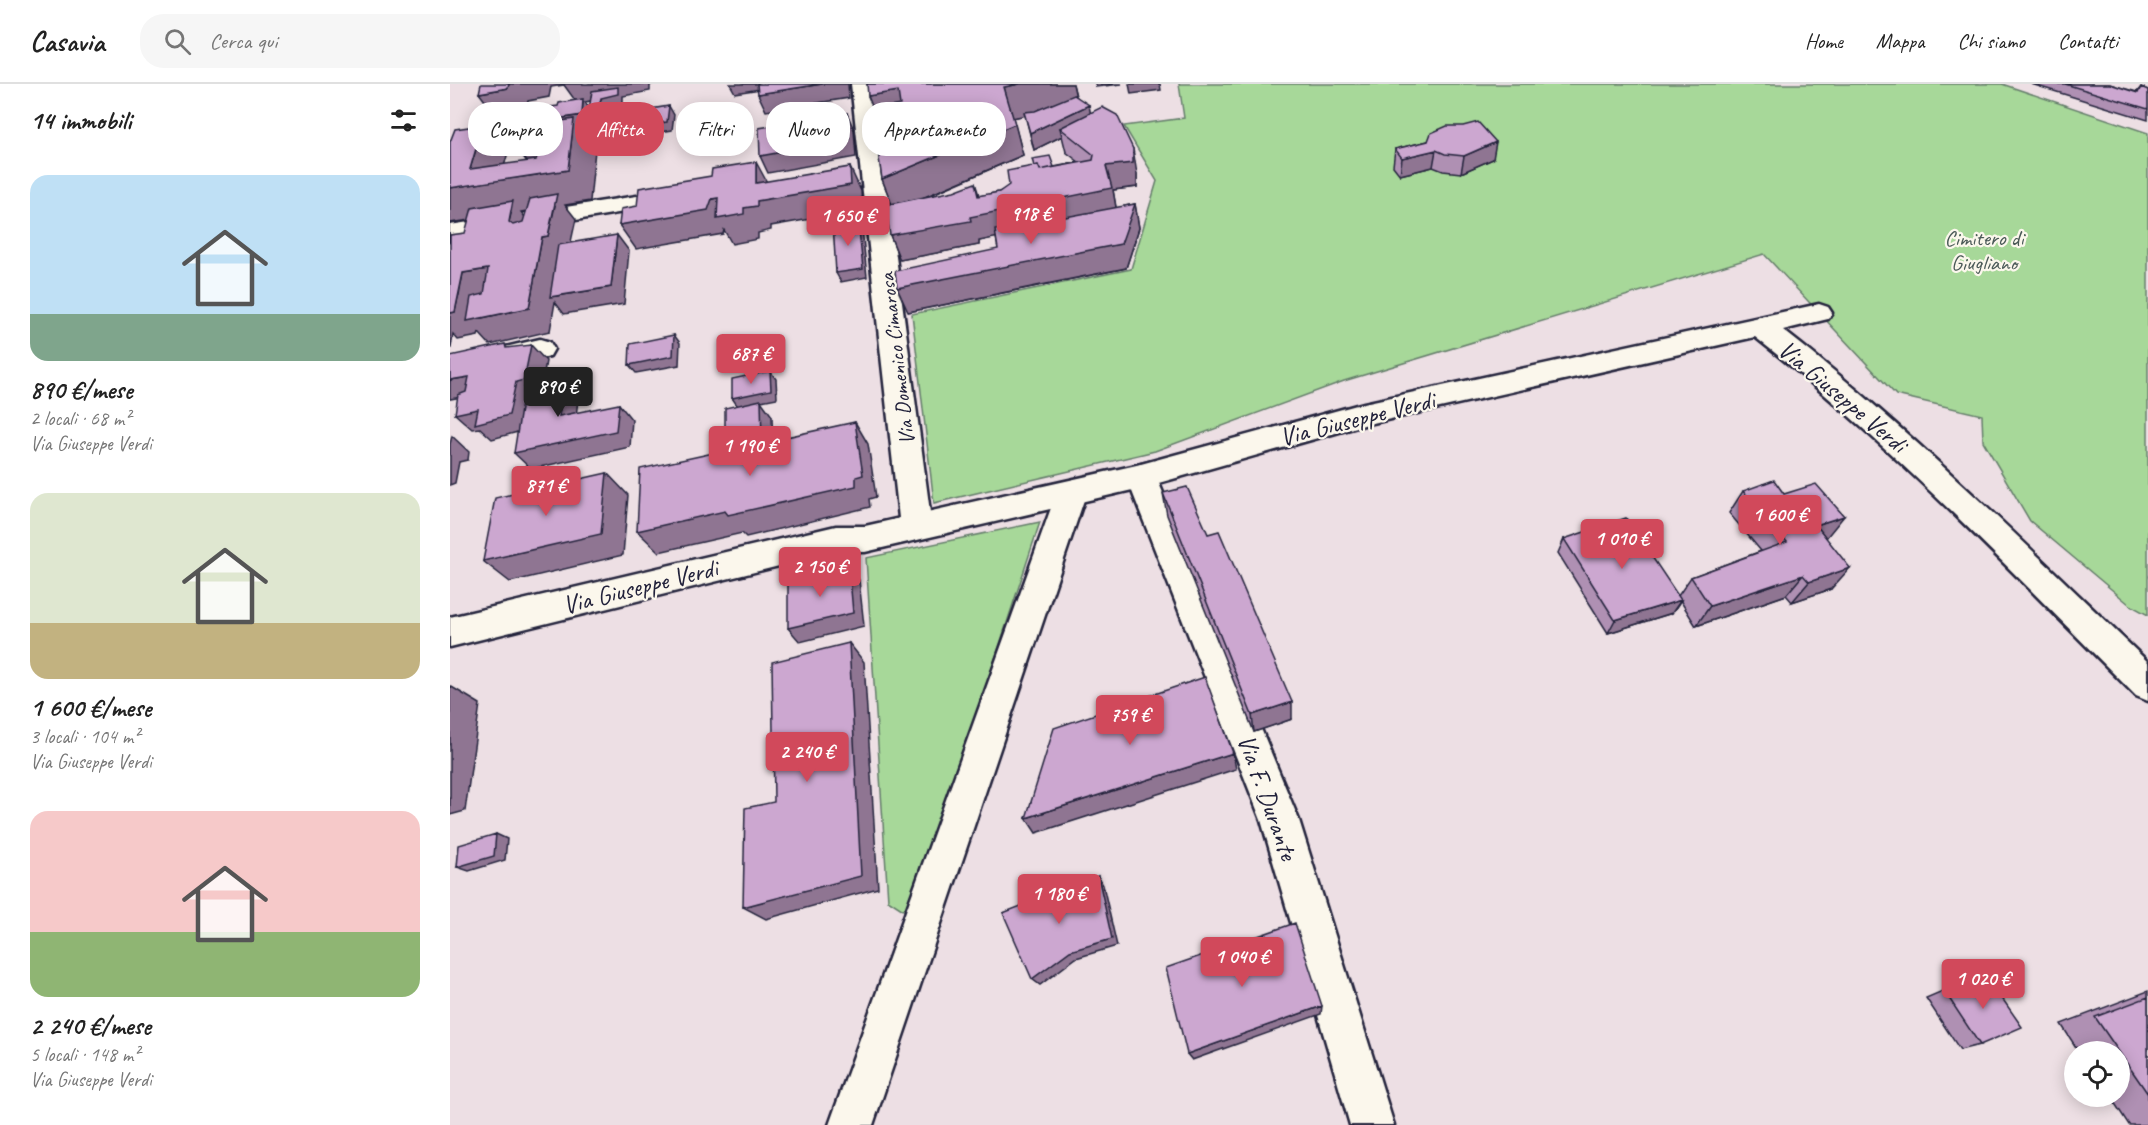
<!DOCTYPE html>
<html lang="it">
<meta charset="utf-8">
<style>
body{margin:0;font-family:Caveat,sans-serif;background:#f6f6f6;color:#222;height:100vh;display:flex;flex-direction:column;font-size:22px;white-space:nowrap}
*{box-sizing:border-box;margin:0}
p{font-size:20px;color:#767676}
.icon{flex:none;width:33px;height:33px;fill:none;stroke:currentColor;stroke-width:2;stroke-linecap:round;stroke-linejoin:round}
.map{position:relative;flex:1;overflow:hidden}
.panel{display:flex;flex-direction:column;background:#fff;width:450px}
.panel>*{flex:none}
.top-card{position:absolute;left:18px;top:18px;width:570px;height:54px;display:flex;gap:12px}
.controls{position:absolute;left:1614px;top:957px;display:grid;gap:12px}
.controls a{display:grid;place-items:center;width:66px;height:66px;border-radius:50%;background:#fff;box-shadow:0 3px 15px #0003;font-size:30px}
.price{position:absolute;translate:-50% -51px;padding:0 14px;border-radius:6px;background:#d1495b;color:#fff;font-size:20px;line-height:39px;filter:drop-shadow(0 2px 3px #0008)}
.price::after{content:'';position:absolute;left:50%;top:36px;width:18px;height:14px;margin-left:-9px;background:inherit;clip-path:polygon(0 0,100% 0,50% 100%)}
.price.active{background:#222;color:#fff}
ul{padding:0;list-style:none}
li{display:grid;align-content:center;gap:12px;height:318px;padding:0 30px}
li span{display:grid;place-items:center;height:186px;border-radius:18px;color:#555}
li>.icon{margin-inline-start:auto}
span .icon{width:108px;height:108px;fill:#fffc;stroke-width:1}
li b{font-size:26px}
h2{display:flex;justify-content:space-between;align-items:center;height:72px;padding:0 30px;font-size:26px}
.pill{padding:0 21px;border-radius:24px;background:#fff;box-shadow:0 3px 15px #0003;font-size:21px;line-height:54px}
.pill.active{background:#d1495b;color:#fff}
header{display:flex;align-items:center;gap:36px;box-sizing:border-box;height:84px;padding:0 30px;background:#fff;border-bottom:2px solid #e0e0e0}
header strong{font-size:28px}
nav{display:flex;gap:33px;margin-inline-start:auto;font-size:21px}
.search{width:420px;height:54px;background:#f6f6f6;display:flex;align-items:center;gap:15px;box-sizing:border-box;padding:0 21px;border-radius:24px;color:#767676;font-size:22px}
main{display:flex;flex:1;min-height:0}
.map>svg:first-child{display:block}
</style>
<header>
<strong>Casavia</strong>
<div class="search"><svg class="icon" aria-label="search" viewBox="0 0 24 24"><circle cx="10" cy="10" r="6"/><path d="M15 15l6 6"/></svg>Cerca qui</div>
<nav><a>Home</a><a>Mappa</a><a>Chi siamo</a><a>Contatti</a></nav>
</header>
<main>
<section class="panel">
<h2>14 immobili<svg class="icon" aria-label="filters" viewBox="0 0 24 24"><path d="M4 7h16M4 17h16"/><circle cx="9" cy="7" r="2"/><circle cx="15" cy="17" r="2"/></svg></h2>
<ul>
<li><span style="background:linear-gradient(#bfe0f5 75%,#7fa58c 0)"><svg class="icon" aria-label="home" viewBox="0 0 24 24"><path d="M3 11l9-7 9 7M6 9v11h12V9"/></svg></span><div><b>890 €/mese</b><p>2 locali · 68 m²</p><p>Via Giuseppe Verdi</p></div></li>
<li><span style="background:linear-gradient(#dfe7d0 70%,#c2b280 0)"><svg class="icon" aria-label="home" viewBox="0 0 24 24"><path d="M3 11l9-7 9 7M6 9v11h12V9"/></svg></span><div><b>1 600 €/mese</b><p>3 locali · 104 m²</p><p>Via Giuseppe Verdi</p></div></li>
<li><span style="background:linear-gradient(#f6c9c9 65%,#8fb573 0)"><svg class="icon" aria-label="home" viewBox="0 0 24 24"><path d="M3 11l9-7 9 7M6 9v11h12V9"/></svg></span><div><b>2 240 €/mese</b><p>5 locali · 148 m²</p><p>Via Giuseppe Verdi</p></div></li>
</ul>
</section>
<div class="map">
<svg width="1698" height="1041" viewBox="0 0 1698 1041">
<rect width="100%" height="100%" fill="#eddfe4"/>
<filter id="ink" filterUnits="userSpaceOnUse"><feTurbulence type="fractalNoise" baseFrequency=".0167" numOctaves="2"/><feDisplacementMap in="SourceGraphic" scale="12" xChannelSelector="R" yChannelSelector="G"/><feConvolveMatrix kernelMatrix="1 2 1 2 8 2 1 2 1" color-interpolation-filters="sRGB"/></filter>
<g filter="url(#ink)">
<path fill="#a7d899" stroke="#647d6a" stroke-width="1.5" d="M729,0h823l146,49v482l-18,-10 -100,-84 -47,-80 -1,-26 -86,-20 -132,-141 -420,127 -189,70 -221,52 -22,-189 219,-45 26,-88 -33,-55 60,-8z
M590,438l-129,393 -23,-15 -22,-342z"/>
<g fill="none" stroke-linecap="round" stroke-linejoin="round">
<defs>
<path id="street" d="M401,0h22l59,443 -5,9 -11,4 -11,-4 -5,-9z
M232,105l8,2 4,5 -4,5 -240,40v-16z
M90,255l10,3 4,7 -4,7 -100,24v-20z
M691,380l11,4 4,8 143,344 95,305h-44l-89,-305 -135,-344 4,-8z
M621,398l11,4 4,8 -213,631h-44l227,-631 4,-8z"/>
<path id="secondary" d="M1369,220l9,3 4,6 -4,6 -45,11c130,101 246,218 365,332v39l-12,-5c-124,-124 -244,-251 -381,-359l-391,88 -223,63 -276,64h-29l-386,95v-30l386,-91h29l276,-62 223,-61z"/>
</defs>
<use href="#street" stroke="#22223b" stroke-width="5"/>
<use href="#secondary" stroke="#22223b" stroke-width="5"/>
<use href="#street" fill="#fbf7ec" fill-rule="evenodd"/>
<use href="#secondary" fill="#fbf7ec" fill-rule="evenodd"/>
</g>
<path fill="#af90b3" stroke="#22223b" stroke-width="1.5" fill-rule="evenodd" d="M417,0h206l3,12 15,17 46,61v13l-24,3 3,18 19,-4 4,24 -13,40 -218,44 90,-63 -2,-12 -17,4v4l-79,15 -10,-25 2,-31 -10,-25 -9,-69zM575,31l9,35 28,-14 4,16 13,10 -25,5 -55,25 -20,4 -53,1 97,-42 -10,-37z
M1581,0h78l28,8 4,-5 7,3v30z
M978,57l65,18 -32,14 -18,-2 -10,-4 -33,8 -7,-9 2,-17z
M1293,407l83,47 5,51 -39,13 -6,-7 -90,31 -16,-26 -8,13 -64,20 -50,-80 6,-14 114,57 13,-19 70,-26 -32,-38z
M713,409l129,226 -38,13 -87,-217z
M1536,891l-6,70 -20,5 -34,-52 40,-17z
M1698,907v134h-19l-19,-29h10v-44h-41l-18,-28z"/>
<path fill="#8f7592" stroke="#22223b" stroke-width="1.5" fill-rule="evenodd" d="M59,0h145l-4,1v6l-27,5v7l-16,4 -2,10 -11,2v13l-10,2 11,16 -5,51 -25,4 11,14 -9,41 -6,2 -5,34 55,-9 6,-52 12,16 -5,53 -60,10 -9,-12 -5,29 -60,14 -11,-12 -1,3 -20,4 -5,-6 -2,14h-1v-39l2,2 -1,2 4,-1 3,-15 -8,1v-11l9,9 4,-23 25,-4 21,24 -24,4 -3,21 47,-10 13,-71 6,-1 7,-30 -34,6 11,14 -3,20 -20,-24 2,-8 -61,9v-35l32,-5 -12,-14 10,-32 -5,-6 6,-1 2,-5 3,5 21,-4 -7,-9h-3l-18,-24 29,-5zM114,1l13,18 6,-1 -1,13 -72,11 -7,-10 23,-4 2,-11 21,-4 2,-10zM151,15l-2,9 -9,2 -5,-8zM122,51l-4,35 -7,1 -10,-14 18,-3zM114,53l-1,9 -18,2 -4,-5 -25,4 21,28 -37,5 7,-24 -8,-10z
M280,0h30v5l-25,4z
M372,0h26l1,14 -83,13 -8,-17z
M570,0h53l4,18 -35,10 -30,6 -8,-31z
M645,0h27l-26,3z
M679,0h31l1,6 -30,4z
M448,7l12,31 -30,4 -12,-30z
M639,21l3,17 -32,6 2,8 -28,14 -4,-17z
M219,22l5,9 -2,15 -36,6 -6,-9z
M397,29l7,17 2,27 -88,16 -8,-17z
M565,40l8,31 -129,55 -12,-31z
M1046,58l-3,17 -32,14 3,-17z
M683,65l4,25v13l-24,3 4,23 -138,28v4l-79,15 -10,-25 80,-18 5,-34 8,24 123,-41z
M986,66l-3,17 -33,8 2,-17z
M306,78l13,24 81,-19 11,24 1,19 -91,16v4l-13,3v6l-26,5 -8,-14 -1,4 -87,15 -17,-24 99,-27 26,10 12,-25z
M685,120l4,24 -13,40 -218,44 -11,-24z
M408,136l4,8 5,49 -26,5 -5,-9z
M224,251l6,8 -1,22 -43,8 -7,-8z
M81,261l15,16 -6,35 -15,34 -33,9 -12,-11 -8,1 -17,-15 61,-32z
M320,287l6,8 1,19 -16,3 11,15 1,41 -41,-59z
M114,292l15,16 -5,40 -15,-16z
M19,293l16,16 -35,6v-19z
M169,320l13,16 -2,27 -99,22 -17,-16z
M405,338l13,22 8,53 -7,2 1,8 -124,30 -4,-4 -83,19 -22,-21z
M2,352l17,16 -1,8 -9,2 -4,21 -5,2v-41z
M157,389l21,22 -5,60 -113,27 -27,-21z
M1394,432l-18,22 -10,-13z
M399,482l10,14 5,46 -64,16 -12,-14z
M1400,484l-19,21 -39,13 17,-20z
M1353,491l-17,20 -90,31 14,-20z
M1231,516l-9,13 -64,20 7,-13z
M399,559l15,19 14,226 -112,31 -23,-12z
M0,602l30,18 -15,107 -15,4z
M842,618v17l-38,13 -2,-17z
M783,669l3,16 -200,64 -10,-15z
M46,750l11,5 -2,21 -36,11 -12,-4z
M648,792l5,9 14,61 -41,12 -36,27 -8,-6z
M872,922l-1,8 -129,46 -5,-6z"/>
<path fill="#cca7d0" stroke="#22223b" stroke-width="1.5" d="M31,0h28l-1,4 -29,5z
M307,0h65l-64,10z
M417,0h153l-16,3 11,37 -133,55 -10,-69 28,-5 -2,-14 -30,5z
M1615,0h45l28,9 3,-6 7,3v19z
M168,3v7l-17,4 -2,10 -10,2 3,-19z
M624,11l15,10 -59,28 -6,-21 11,-1z
M133,15l-1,16 -96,15 -3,-5 -6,1 4,-15 17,-2 -1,5 61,-8 1,-3z
M219,22l-2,16 -37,5 3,-15z
M652,23l15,8 16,34v14l-27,3 6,22 -142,29 1,4 -81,14 -5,-30 69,-14 21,-8 3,13 21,-4 10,-7 -2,-14 31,-6 2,5 53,-10 1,-5 -34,-27z
M397,29l2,27 -89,16 -1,-28z
M124,35l-6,51 -118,18v-46l5,-13 28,-4 -13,44 66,-9 5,-17 -25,4 4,-19z
M1028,38l18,20 -32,14 -19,-2 -9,-4 -34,8 -7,-9 33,-8 3,-8 16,-7h16z
M600,72l4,11 -14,3 -2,-5 -4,1 -2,-7z
M306,78v21l94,-16 1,18 -94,16v5l-13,2v6l-27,5 1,-21 -6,1 -4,11 -89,15 2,-16 16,-3 2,-18 72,-12 1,-7z
M107,110l-9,42 -6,1 -13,71 -62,13 4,-24 13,-3 4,-25 -25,4 -8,39 -5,1v-78l15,-2 7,-25 41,-7 -4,21 4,3 10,-3 7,-23z
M685,120l-14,40 -224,44 -2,-17 103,-22 -3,-19z
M408,136l5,49 -27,4 -3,-49z
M167,151l-6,52 -61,10 8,-52z
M224,251l-1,21 -44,9 1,-21z
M55,260l1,4 25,-3 -7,35 -8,2 -7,33 -34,9 3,-15 -23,5 3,-19 8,-3 3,-15 -19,3v-24z
M320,287l1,19 -39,8v-19z
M114,292l-5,40 60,-12 -3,27 -102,22 11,-69z
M311,316l1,42 -37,8v-42z
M405,338l8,53 -7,2v9l-128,29 -3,-4 -88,20 3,-62z
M157,389l-6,61 -118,27 12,-63z
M1324,396l10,14 32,-10 28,32 -28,9 34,43 -41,14 -6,-7 -93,31 -19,-29 96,-35 -44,-51z
M737,403l21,47 11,-3 73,171 -40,13 -89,-222z
M1176,434l55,82 -66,20 -51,-81z
M399,482l4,47 -65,15v-45z
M399,559l12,233 -118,31 2,-99 29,-6 -2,-140z
M755,593l28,76 -207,65 28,-90z
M46,750l-2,22 -37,11 2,-22z
M648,792l14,63 -42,12 -38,28 -29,-66z
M845,839l27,83 -135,48 -21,-86z
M1536,891l36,52 -42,18 -35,-53z
M1698,913v97l-53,-77z"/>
</g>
<g text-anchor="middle" stroke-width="4.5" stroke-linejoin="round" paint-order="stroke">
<g font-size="22" fill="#4a5957" stroke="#fbf7ec">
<text x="1534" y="161">Cimitero di<tspan x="1534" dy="25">Giugliano</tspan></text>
</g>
<g font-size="22" fill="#22223b" stroke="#fbf7ec">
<text transform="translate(446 275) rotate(-97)" y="8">Via Domenico Cimarosa</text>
</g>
<g font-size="26" fill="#22223b" stroke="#fbf7ec">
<text transform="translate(1393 312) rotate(40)" y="9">Via Giuseppe Verdi</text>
<text transform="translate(907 334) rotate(-14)" y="9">Via Giuseppe Verdi</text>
<text transform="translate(190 502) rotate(-14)" y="9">Via Giuseppe Verdi</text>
<text transform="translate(818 713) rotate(70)" y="9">Via F. Durante</text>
</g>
</g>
</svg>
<div class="controls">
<a><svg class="icon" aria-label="locate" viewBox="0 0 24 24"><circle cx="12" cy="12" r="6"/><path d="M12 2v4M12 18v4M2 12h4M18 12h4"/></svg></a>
</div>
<b class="price" style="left:581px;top:161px">918 €</b>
<b class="price" style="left:398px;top:163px">1 650 €</b>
<b class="price" style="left:301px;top:301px">687 €</b>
<b class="price active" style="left:108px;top:334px">890 €</b>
<b class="price" style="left:300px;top:393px">1 190 €</b>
<b class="price" style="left:96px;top:433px">871 €</b>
<b class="price" style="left:1330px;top:462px">1 600 €</b>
<b class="price" style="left:1172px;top:486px">1 010 €</b>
<b class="price" style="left:370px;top:514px">2 150 €</b>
<b class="price" style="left:680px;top:662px">759 €</b>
<b class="price" style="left:357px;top:699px">2 240 €</b>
<b class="price" style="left:609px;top:841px">1 180 €</b>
<b class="price" style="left:792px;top:904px">1 040 €</b>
<b class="price" style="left:1533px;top:926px">1 020 €</b>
<div class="top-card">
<a class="pill">Compra</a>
<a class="pill active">Affitta</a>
<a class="pill">Filtri</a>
<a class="pill">Nuovo</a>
<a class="pill">Appartamento</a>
</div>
</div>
</main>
